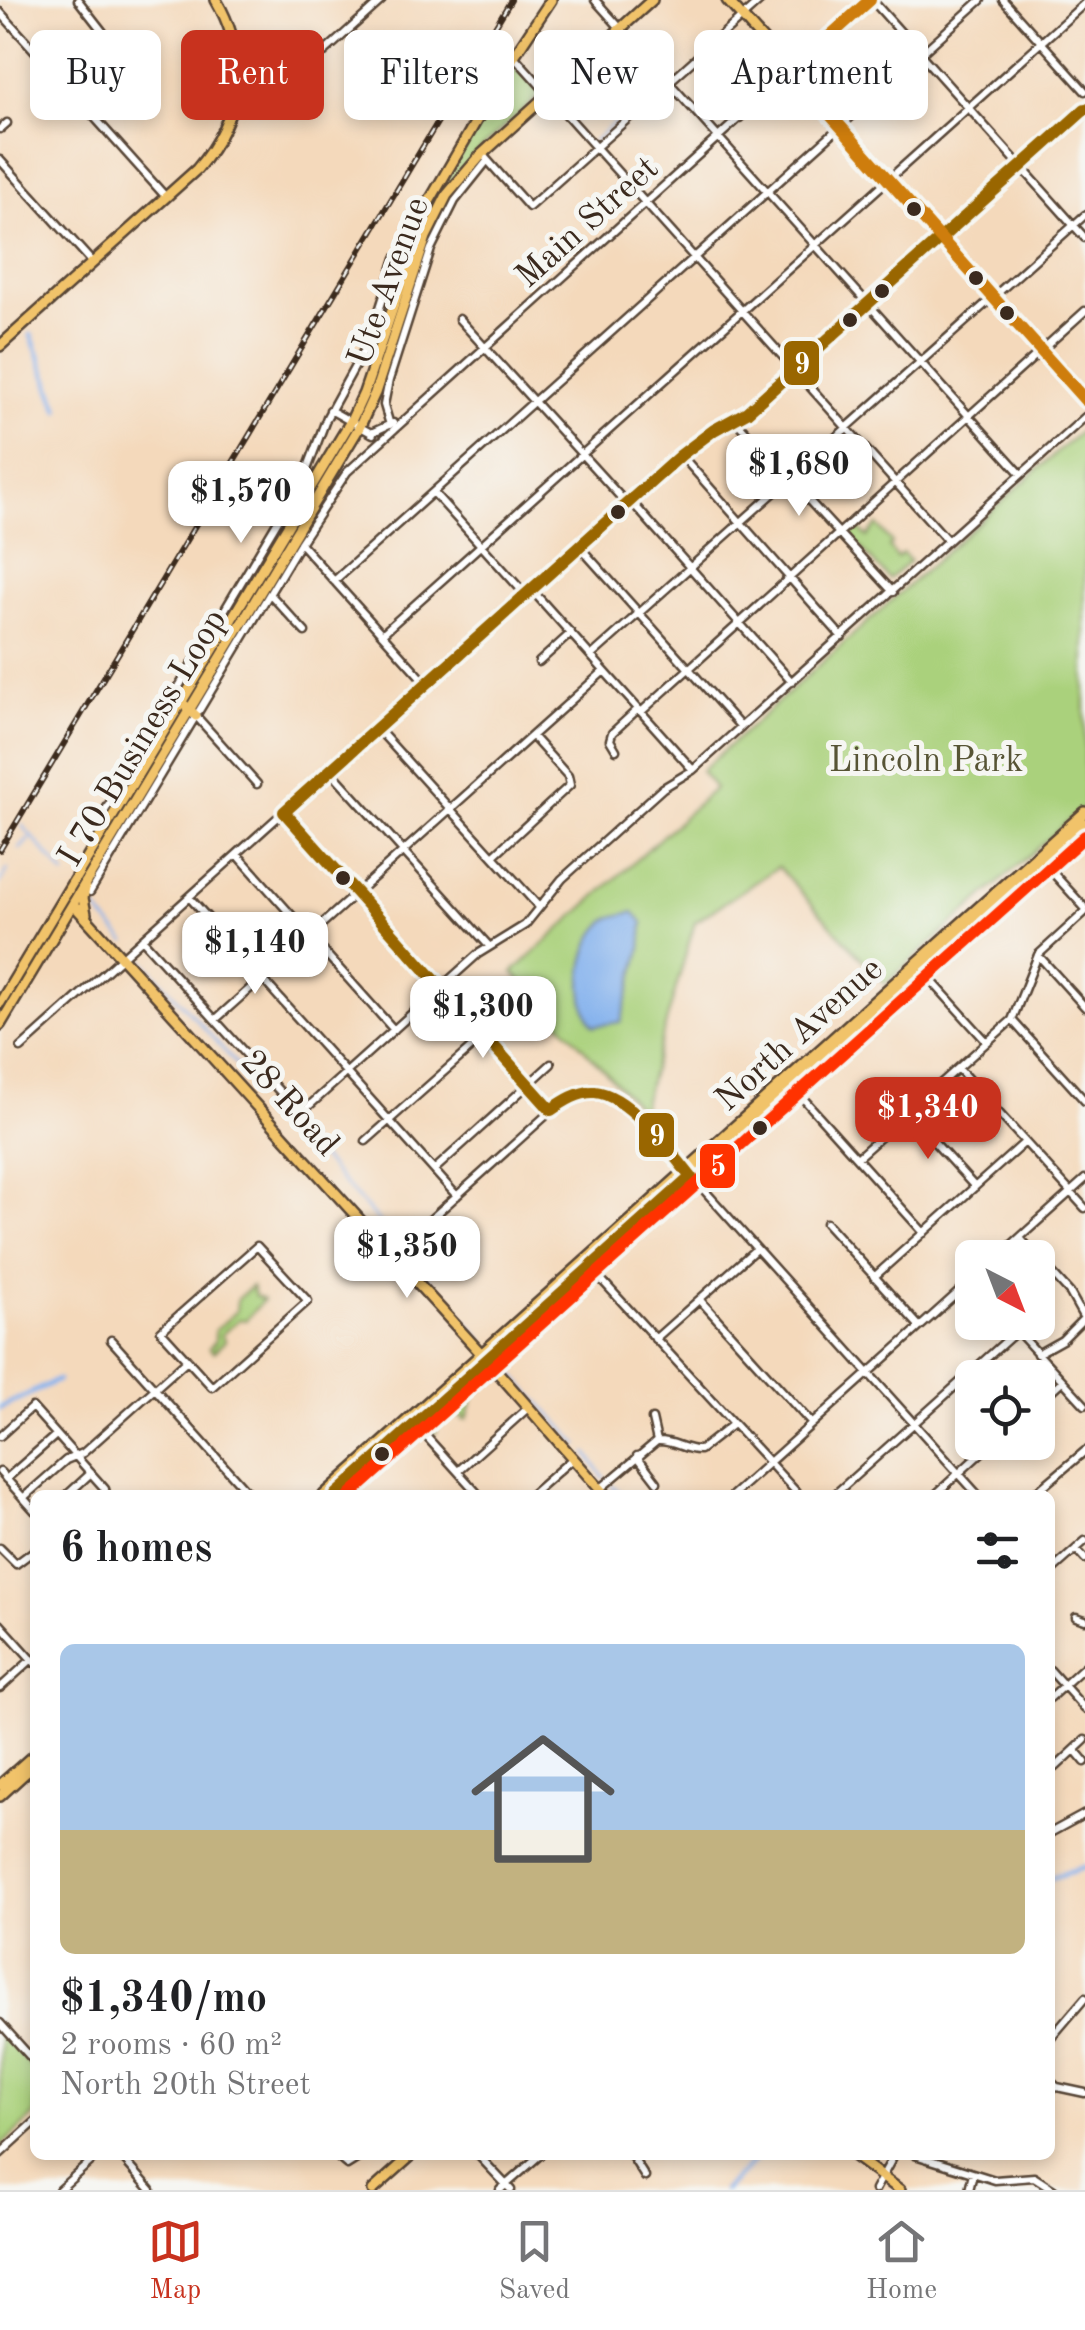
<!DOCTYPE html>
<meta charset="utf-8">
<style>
body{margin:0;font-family:"Old Standard TT",serif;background:#f2f2f2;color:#202124;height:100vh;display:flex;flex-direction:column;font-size:38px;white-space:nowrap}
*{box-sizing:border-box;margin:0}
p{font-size:32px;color:#757577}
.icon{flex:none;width:55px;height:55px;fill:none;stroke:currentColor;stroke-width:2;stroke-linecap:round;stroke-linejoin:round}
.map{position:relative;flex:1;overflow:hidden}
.sheet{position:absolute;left:30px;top:1490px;width:1025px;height:670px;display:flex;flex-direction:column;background:#fff;border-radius:15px;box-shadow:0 5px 15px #0003}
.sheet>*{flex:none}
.top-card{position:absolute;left:30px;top:30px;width:1025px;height:90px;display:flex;gap:20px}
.needle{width:65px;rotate:138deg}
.tools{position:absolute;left:955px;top:1240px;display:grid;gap:20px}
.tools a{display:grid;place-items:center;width:100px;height:100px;border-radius:15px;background:#fff;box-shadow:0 5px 15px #0003;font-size:50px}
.price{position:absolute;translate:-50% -85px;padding:0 22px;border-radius:20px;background:#fff;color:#222;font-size:32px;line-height:65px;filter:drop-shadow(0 2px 5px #0008)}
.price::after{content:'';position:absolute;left:50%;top:60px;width:30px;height:22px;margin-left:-15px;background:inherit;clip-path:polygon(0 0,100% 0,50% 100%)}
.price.active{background:#c8321e;color:#fff}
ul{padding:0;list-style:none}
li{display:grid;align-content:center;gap:20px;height:530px;padding:0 30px}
li span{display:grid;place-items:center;height:310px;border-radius:15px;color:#555}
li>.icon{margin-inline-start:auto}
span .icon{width:180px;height:180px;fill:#fffc;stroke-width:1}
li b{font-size:42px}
h2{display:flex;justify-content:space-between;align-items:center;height:120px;padding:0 30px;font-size:42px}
.chip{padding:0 35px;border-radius:15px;background:#fff;box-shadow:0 5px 15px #0003;font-size:35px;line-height:90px}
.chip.active{background:#c8321e;color:#fff}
.tab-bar{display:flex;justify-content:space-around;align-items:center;height:140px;border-top:2px solid #e0e0e0;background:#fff;font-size:28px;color:#757577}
.tab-bar a{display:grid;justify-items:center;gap:5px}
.tab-bar .active{color:#c8321e}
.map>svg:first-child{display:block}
</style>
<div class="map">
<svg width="1085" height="2190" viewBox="0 0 1085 2190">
<rect width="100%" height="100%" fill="#f6f6f2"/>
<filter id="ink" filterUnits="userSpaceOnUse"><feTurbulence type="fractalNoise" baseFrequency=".01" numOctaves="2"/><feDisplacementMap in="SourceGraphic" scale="20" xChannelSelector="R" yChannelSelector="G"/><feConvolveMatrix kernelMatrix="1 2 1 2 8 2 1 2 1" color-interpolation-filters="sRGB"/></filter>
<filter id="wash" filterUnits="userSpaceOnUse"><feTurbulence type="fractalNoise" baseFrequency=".0048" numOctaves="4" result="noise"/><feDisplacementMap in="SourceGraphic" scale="40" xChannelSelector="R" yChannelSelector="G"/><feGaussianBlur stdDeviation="2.25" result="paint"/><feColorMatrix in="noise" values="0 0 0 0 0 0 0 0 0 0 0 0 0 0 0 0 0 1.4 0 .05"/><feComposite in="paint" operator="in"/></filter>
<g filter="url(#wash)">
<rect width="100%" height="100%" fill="#f4d9bb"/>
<path fill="#aad17b" stroke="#727e4c" stroke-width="2.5" d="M516,69l6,2 19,23c-28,26 -60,51 -84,81 -44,56 -59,135 -81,202l-3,-1 59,-172 76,-132z
M1085,427v379l-200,178 -107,-117 -83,55 -54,188 -128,-138 202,-184 -14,-17z
M877,525l15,18 -3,4 8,11 6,-5 7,8 -21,18 -40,-44 8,-8 10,10z
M252,1286l3,10 8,4 -17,20 -7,-1 -18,16 4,6 -12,11 -4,-4 6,-6v-12l21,-18 1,-13z
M465,1384l9,11 -7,24h-4l-1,-4 -10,2 -3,-4 -10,3 -3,16 -4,3 -10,-12z
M0,2033l35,38v44l-35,32z"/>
<path fill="#83b1ed" stroke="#5f6e86" stroke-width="2.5" d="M634,912l9,10 -2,28 -20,72 -27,4c-21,-26 -14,-90 17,-108 7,-4 16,-4 23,-6z"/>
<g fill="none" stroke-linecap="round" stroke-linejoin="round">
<path stroke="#83b1ed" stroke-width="2.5" d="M554,95l22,25
M594,141l68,-59 -40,-46h-4
M22,825l43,50
M20,849l10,-11
M0,883l8,-14
M90,903l36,39
M138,955l258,286
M405,1251l55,63
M466,1321l17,20
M499,1359l80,86
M587,1453l17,25
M612,1486l12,9"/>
<path stroke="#83b1ed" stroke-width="5" d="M31,335l28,75
M0,1408l58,-28
M1050,1878l35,-11
M724,2190l36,-35"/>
</g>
</g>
<g filter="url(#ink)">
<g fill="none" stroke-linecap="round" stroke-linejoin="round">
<defs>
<path id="minor" d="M595,0l426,474
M872,0l213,238
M1003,0l82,91
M0,12l166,185
M514,56l433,484
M57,76l46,-44 -25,-32
M220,97l35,4 25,-9 102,-92
M0,129l7,-6
M482,154l47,53 232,-207
M0,160l93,103
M459,319l167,184
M330,410l43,24
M735,420l158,172
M390,425l-6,-20 5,-25 42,-131 24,-48 32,-40
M371,433l22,-10
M681,455l161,182
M433,492l92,102
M630,500l162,182
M300,543l126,140
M579,546l162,181
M334,581l647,-581
M531,589l162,181
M270,594l35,38
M382,634l703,-631
M591,656l494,-441
M539,662l32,-29
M641,712l444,-401
M196,716l61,68
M377,728l162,179
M616,750l-6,-10 2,-7 26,-24
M330,770l159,176
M284,812l267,298
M90,836l215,-361 22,-58 43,-78 26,-81
M237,854l157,176
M493,856l77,-71 -2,-9 -36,-40
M1042,861l43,47
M90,892l210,-349 47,-71 523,-472
M189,897l268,299
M142,939l158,175 178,-160 47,-29 37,-46 101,-91 30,-18 392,-353
M1038,955l47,52
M921,969l66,73
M215,1020l389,-349
M1012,1020l73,81
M21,1048l660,-593 33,-25 33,-18 194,-174
M958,1068l127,140
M792,1086l132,147
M908,1113l67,74
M366,1141l142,-126
M857,1158l155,-138 26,-65 47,-43
M434,1170l117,-106
M826,1223l94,104
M1020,1238l50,55 15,27
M257,1246l51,55 -96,86 -51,-56z
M391,1255l170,-153c27,-16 53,-10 74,11l343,382
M997,1258l88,-79
M589,1266l210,229
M874,1277l151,-135
M700,1300l112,124
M1009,1322l76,83
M655,1339l101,-90
M111,1340l139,155
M1037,1354l25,-14 21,-21
M1038,1403l24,-22
M652,1419l5,22
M415,1424l64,71
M0,1436l32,-29 73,82 -3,6
M637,1456l20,26
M458,1471l71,-64
M0,1472l35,39
M6,1479l50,-44
M600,1489l57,-48c17,-1 28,10 43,9l32,-25
M67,1495l24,-22
M531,1495l41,-36
M733,1495l239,-215
M834,1495l183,-164
M935,1495l58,-53
M1033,1495l52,-44
M23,1498l43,-38 17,-7 104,-93
M0,1548l16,16 19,-14
M1076,1549l9,10
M1050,1572l35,-31
M1076,1617l9,3
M0,1624l35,39
M1050,1670l35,39
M0,1688l32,-29
M1050,1698l35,-32
M1075,1750l10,12
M1056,1767l29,-27
M1050,1833l35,-19
M0,2023l35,39
M1050,2039l35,-41
M1050,2081l7,6 28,6
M0,2154l35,-32
M120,2155l31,35
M335,2155l12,10 16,-10
M478,2155l33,35
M631,2155l14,22
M915,2155l80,25 39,-3 20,13
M59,2190l39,-35
M500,2190l40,-35
M875,2190l19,-35
M969,2190l4,-16"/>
<path id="major" d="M727,0l358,400
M237,86l5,9 11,6
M941,238l144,-129
M0,346l197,-177c43,-50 53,-111 19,-169
M174,695l22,21
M85,888l-2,10 3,16
M73,904l414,456 118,135
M0,1003l351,-582 13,-28 65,-191 85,-146 37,-56
M0,1025l360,-599 15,-33 51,-156 21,-42 35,-41 170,-154
M324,1495l761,-683
M336,1495l749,-672
M0,1785l35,-31
M0,1796l35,-32
M853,2155l47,35
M373,2190l39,-35"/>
</defs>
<use href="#minor" stroke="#574436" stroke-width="11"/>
<use href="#major" stroke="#574436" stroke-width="14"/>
<use href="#minor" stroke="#fff" stroke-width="6"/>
<use href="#major" stroke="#f1c36a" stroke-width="9"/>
<defs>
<path id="rail" d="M0,850l511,-850"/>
</defs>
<use href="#rail" stroke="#3b2a1e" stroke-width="6"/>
<use href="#rail" stroke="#f6f6f2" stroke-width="2.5" stroke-dasharray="8" stroke-linecap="butt"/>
<defs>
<path id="bus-1" d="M336,1495l355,-318c-20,-25 -62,-82 -96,-85 -16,-1 -31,9 -44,18l-267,-298 397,-357 33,-25 33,-18 338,-303"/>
<path id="bus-2" d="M350,1495l735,-659"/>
<path id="bus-3" d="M870,0l-79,71 294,329"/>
</defs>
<use href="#bus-1" stroke="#f6f6f2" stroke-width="20"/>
<use href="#bus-2" stroke="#f6f6f2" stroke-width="20"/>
<use href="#bus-3" stroke="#f6f6f2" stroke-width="20"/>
<use href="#bus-1" stroke="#960" stroke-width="12"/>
<use href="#bus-2" stroke="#f30" stroke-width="12"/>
<use href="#bus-3" stroke="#ce7d08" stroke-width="12"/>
</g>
</g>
<g fill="#3b2a1e" stroke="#f6f6f2" stroke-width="4">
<circle cx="914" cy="209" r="9"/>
<circle cx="976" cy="278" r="9"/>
<circle cx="882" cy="291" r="9"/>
<circle cx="1007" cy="313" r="9"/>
<circle cx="850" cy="320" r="9"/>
<circle cx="618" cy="512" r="9"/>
<circle cx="343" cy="878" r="9"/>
<circle cx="760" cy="1128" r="9"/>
<circle cx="382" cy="1454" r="9"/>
</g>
<g text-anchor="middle" stroke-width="10" stroke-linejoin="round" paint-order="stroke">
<g font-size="35" fill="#3b2a1e" stroke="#f6f6f2">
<text transform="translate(586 221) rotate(-42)" y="12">Main Street</text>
<text transform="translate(387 281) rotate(-70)" y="12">Ute Avenue</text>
<text transform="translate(141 737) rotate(-59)" y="12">I 70 Business Loop</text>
<text transform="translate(798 1033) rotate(-42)" y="12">North Avenue</text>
<text transform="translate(291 1102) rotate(48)" y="12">28 Road</text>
</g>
<g font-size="35" fill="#575435" stroke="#f6f6f2">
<text x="926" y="771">Lincoln Park</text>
</g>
</g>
<g stroke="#f6f6f2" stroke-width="4">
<rect x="782" y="339" width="39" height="48" rx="10" fill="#960"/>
<rect x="637" y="1111" width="39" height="48" rx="10" fill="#960"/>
<rect x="698" y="1142" width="39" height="48" rx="10" fill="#f30"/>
</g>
<g font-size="28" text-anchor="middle" font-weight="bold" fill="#fff">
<text x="802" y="373">9</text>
<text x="657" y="1145">9</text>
<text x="718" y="1175">5</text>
</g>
</svg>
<div class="tools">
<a><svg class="needle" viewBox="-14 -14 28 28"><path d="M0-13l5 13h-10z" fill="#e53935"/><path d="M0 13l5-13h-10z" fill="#757577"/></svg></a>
<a><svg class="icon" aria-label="locate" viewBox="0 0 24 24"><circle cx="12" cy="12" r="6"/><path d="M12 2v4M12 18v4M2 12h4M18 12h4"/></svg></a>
</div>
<b class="price" style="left:799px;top:519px">$1,680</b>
<b class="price" style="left:241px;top:546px">$1,570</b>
<b class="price" style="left:255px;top:997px">$1,140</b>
<b class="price" style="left:483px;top:1061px">$1,300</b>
<b class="price active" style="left:928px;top:1162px">$1,340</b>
<b class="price" style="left:407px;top:1301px">$1,350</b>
<div class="top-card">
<a class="chip">Buy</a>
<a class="chip active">Rent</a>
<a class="chip">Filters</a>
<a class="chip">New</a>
<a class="chip">Apartment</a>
</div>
<section class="sheet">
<h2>6 homes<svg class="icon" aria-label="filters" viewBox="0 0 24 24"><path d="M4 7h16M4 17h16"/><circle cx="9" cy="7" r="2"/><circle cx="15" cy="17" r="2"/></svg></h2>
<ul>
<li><span style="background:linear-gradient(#a9c7e8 60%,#c2b280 0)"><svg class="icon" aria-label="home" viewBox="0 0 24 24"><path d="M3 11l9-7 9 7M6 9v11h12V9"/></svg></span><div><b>$1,340/mo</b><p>2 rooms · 60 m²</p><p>North 20th Street</p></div></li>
</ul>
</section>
</div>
<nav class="tab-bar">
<a class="active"><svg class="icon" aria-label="map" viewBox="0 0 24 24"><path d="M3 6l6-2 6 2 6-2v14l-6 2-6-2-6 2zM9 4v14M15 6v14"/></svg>Map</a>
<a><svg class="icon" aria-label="saved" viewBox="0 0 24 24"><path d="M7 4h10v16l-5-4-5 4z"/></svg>Saved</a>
<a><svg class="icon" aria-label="home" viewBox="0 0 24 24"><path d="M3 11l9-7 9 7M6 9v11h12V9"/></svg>Home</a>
</nav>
